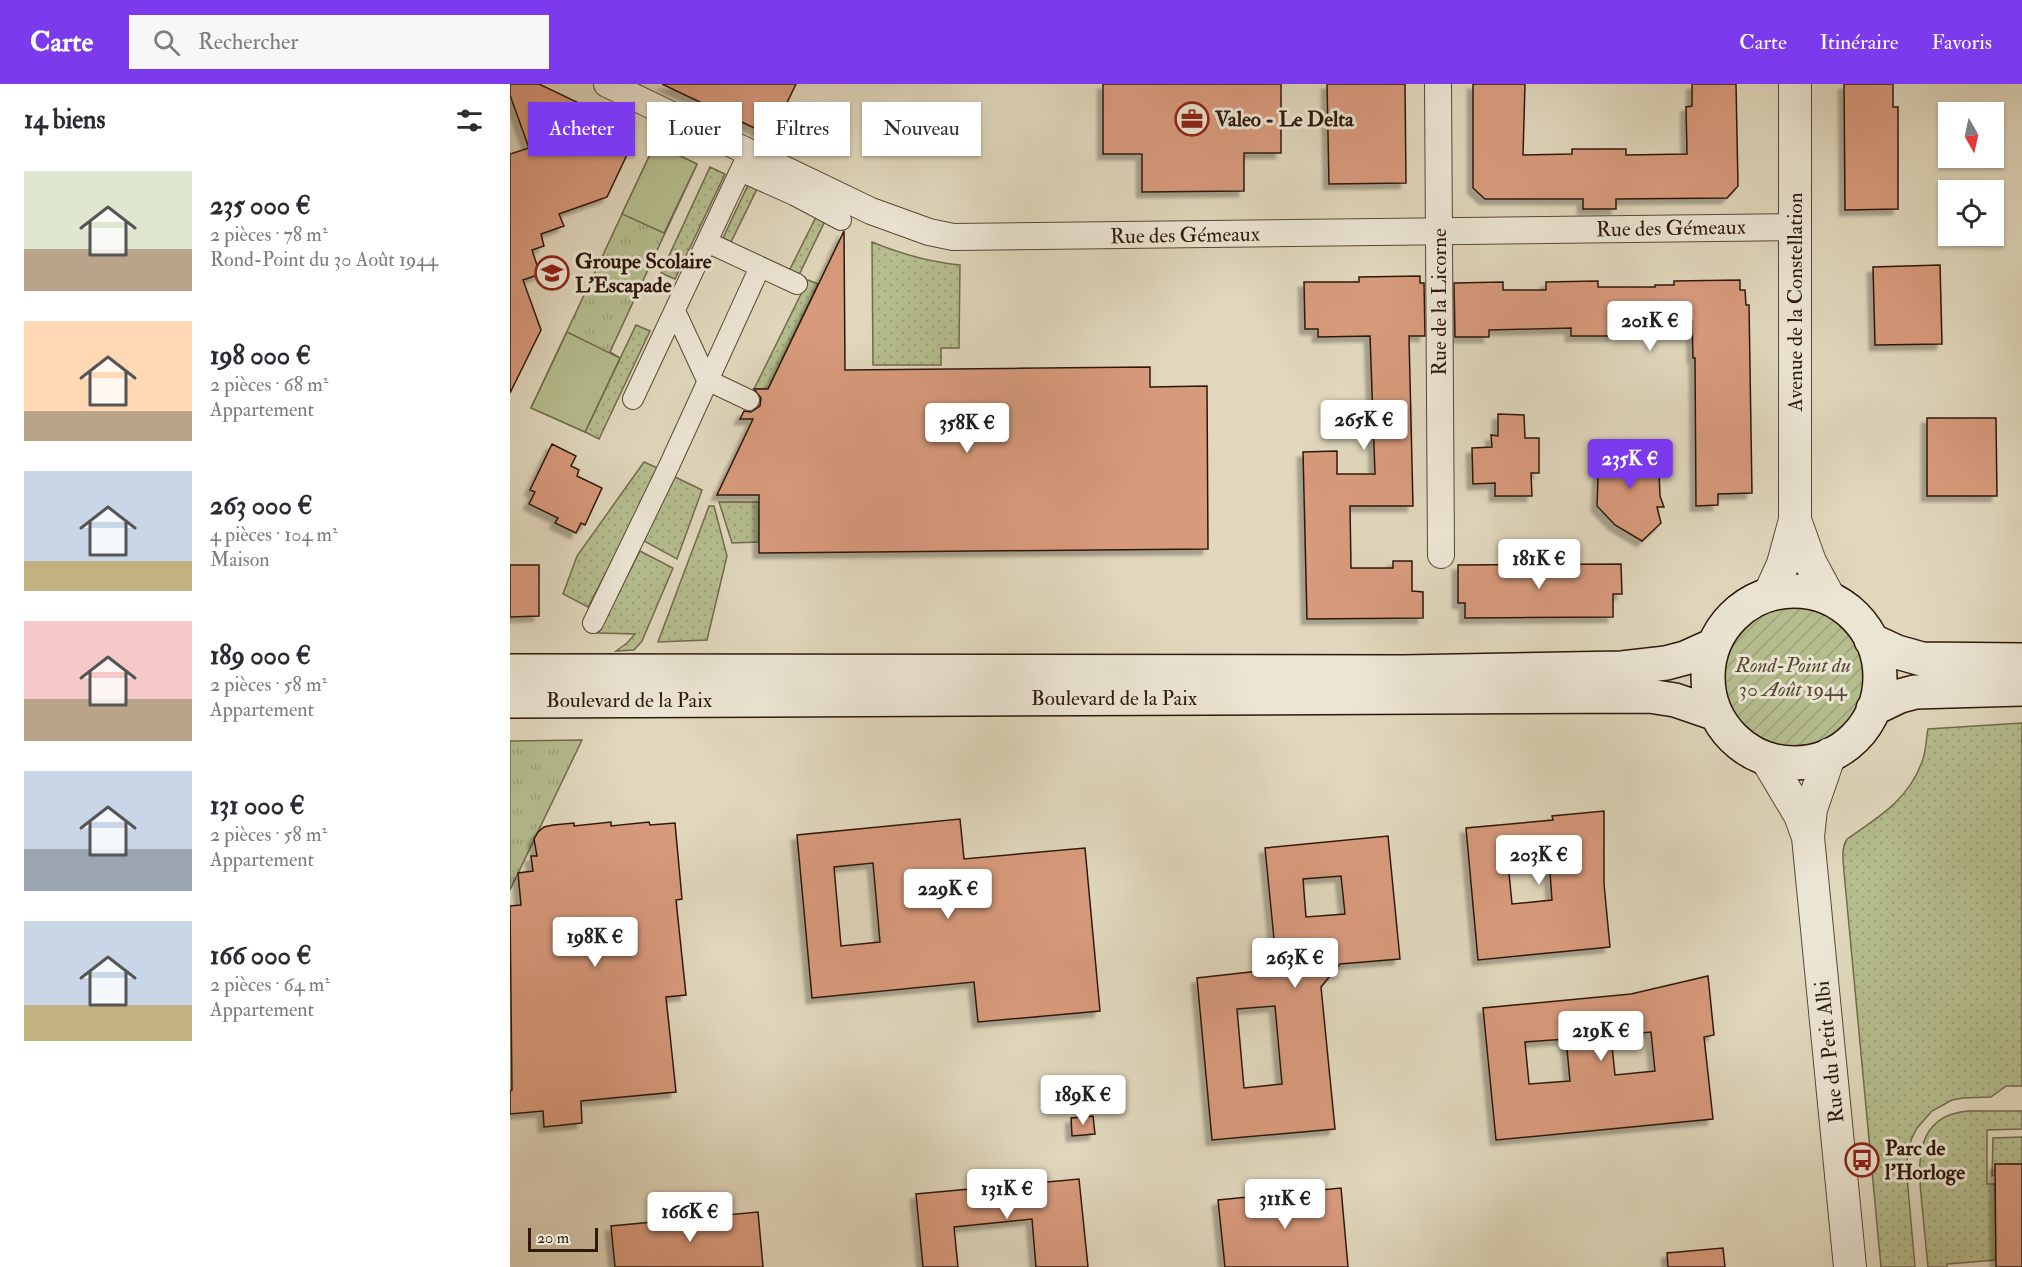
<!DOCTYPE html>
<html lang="fr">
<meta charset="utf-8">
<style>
body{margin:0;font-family:"IM FELL Double Pica",serif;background:#f7f7f7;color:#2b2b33;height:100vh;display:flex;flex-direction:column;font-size:22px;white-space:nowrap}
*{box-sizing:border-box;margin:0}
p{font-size:20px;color:#7c7c81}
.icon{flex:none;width:33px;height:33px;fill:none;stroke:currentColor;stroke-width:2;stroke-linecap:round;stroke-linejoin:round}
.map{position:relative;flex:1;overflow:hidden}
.sheet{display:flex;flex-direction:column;background:#fff;width:510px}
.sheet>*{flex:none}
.guide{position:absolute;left:18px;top:18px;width:570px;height:54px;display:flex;gap:12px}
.needle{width:39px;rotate:171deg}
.controls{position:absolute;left:1428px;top:18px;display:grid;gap:12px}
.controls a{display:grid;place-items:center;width:66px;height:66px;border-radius:0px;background:#fff;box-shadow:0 2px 4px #0004;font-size:30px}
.scale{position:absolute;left:18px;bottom:15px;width:70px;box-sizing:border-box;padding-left:6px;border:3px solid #2e190a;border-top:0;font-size:16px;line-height:21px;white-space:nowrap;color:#2e190a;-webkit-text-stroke:4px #ebe5d3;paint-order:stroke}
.price{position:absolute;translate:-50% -51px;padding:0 14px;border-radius:6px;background:#fff;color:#222;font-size:20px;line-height:39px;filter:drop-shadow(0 2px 3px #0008)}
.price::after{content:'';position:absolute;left:50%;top:36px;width:18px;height:14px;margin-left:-9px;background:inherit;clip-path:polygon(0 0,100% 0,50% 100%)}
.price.active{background:#7c3aed;color:#fff}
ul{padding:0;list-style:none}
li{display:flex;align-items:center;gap:18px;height:150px;padding:0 24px}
li span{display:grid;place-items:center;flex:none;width:168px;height:120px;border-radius:0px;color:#555}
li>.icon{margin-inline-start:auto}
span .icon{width:72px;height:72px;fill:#fffc;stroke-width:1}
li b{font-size:26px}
h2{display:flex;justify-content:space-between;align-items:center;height:72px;padding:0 24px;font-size:26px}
.pill{padding:0 21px;border-radius:0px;background:#fff;box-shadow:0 2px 4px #0004;font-size:21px;line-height:54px}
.pill.active{background:#7c3aed;color:#fff}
header{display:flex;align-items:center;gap:36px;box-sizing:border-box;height:84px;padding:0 30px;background:#7c3aed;color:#fff}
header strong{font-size:28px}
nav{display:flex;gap:33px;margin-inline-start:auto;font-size:21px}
.search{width:420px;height:54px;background:#f7f7f7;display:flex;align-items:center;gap:15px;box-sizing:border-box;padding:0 21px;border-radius:0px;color:#7c7c81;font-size:22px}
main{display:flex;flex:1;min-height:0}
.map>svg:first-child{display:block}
</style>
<header>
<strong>Carte</strong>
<div class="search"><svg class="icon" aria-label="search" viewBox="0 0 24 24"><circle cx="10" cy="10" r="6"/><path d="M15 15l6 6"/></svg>Rechercher</div>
<nav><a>Carte</a><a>Itinéraire</a><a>Favoris</a></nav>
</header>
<main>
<section class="sheet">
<h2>14 biens<svg class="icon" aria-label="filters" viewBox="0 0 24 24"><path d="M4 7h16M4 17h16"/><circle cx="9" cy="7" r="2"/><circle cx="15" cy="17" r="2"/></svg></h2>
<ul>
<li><span style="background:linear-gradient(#dfe7d0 65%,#b9a48a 0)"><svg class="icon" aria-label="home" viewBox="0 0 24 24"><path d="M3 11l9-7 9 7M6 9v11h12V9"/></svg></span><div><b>235 000 €</b><p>2 pièces · 78 m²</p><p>Rond-Point du 30 Août 1944</p></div></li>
<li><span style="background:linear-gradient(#ffd9b3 75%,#b9a48a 0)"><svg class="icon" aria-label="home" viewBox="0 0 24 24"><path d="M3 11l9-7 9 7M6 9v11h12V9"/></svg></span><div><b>198 000 €</b><p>2 pièces · 68 m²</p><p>Appartement</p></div></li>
<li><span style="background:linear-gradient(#c9d6e8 75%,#c2b280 0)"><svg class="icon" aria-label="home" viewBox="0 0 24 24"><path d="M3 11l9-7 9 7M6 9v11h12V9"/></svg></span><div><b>263 000 €</b><p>4 pièces · 104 m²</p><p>Maison</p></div></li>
<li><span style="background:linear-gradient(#f6c9c9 65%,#b9a48a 0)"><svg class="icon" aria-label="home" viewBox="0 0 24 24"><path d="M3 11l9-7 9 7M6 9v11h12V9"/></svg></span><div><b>189 000 €</b><p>2 pièces · 58 m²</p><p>Appartement</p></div></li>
<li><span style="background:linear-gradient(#c9d6e8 65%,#9aa5b1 0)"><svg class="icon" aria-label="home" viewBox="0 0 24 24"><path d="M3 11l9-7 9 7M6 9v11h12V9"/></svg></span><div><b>131 000 €</b><p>2 pièces · 58 m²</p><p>Appartement</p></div></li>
<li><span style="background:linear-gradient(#c9d6e8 70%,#c2b280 0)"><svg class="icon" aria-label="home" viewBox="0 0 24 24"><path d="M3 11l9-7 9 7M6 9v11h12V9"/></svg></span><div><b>166 000 €</b><p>2 pièces · 64 m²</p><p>Appartement</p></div></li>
</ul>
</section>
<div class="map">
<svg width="1512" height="1183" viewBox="0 0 1512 1183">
<defs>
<pattern id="grass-dots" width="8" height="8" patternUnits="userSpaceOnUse" patternTransform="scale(1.5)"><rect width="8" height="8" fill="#b5bd8e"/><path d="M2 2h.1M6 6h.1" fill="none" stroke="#9ca279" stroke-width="1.8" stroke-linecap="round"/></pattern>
<pattern id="park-tufts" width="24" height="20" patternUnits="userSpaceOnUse" patternTransform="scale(1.5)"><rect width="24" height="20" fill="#b5bd8e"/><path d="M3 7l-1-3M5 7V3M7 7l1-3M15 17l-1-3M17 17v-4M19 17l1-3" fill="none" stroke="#9ca279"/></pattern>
<pattern id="garden-furrows" width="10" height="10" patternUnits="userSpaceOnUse" patternTransform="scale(1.5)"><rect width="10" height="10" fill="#b5bd8e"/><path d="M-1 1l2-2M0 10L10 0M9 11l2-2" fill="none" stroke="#9ca279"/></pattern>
<filter id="shadow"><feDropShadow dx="-5.5" dy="5.5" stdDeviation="1.5" flood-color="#0004"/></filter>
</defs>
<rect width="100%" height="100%" fill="#e0d7bc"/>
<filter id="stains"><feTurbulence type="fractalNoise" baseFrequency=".00333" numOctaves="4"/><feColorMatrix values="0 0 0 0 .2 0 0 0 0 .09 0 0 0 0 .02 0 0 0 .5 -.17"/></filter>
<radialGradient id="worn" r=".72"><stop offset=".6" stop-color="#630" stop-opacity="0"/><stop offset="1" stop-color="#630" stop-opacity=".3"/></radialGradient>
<path fill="url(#grass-dots)" stroke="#726b4c" stroke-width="1.5" d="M200,83l15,7 -50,105 -14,-6z
M238,101l9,4 -26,53 -8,-4z
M306,133l9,4 -26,54 -10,-4z
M362,158c29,12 57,20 88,23l-1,83h-18v17h-68z
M298,196l10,4 -50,105h-14z
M126,241l14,6 -51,108 -14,-7z
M134,378l16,7 -72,138 -25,-13 14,-38z
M163,392l29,14 -25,69 -33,-18z
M209,418h40v40l-27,1z
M199,422h5l13,50 -20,84 -49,2z
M130,467l33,17 -31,73 -8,9 -18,1 11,-8 8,-9 -37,-1z
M1512,639v363h-16l-15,11 -28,1 -11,2 -20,11 -15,17 -6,12 -5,25 9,102h-34l-37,-395c-1,-12 -3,-23 3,-33 32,-22 61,-39 75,-77 4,-10 4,-22 6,-33z
M1458,1027h54v18l-35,1v54h8l1,76 -49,4v3h-19c-2,-20 -4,-41 -6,-61 -4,-42 -9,-90 46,-95z
M1512,1053v27h-27v11l-3,1 1,-38z"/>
<path fill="url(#park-tufts)" stroke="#726b4c" stroke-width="1.5" d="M145,60l42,20 -87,188 10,6 -35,74 -54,-24z
M72,656l-72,150v-149z"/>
<path fill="url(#garden-furrows)" stroke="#726b4c" stroke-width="1.5" d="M1211 593a73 73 0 1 1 146 0a73 73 0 1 1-146 0Z"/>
<path fill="#b5bd8e" stroke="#726b4c" stroke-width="1.5" d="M145,60l42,20 -33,69 -42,-19z
M57,248l53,26 -35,74 -54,-24z"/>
<path fill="#d89a7b" stroke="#2e190a" stroke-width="1.5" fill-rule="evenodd" filter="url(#shadow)" d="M0,0h29l92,44 -5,7 8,5 -27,57 -48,17 5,12 -23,8 3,12 -12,4 8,24 -17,6 18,50 -31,63v-239l19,-6 -19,-53z
M152,0h134l-25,52z
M593,0h178v69h-37v38l-102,1v-38h-39z
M817,0h78l1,99 -77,1z
M963,0h52l-2,71 49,-1v-5h54v6l61,-1 -1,-47 6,-1v-22h44l2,102 -11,12 -111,1v10h-33v-10h-98l-12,-11z
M1334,0h49v23h5v102l-53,1z
M334,147l1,139 305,-3v20l57,-1 1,163 -449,4v-58h-42l36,-76h-13l4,-8 7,1 9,-6 1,-8 -7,-9h14z
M1430,181l2,79 -67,1 -2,-78z
M910,192v7h4l1,53h-16l4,170h-63l1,62h42v-7h19v30l11,1v26l-116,1 -4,-167 34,-1v23h38l-5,-138 -52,1v-8h-13l-1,-47h55v-5z
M1230,196v10h5l1,15h3l3,188 -34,1v11l-22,1 -1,-148h-2l-1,-38 -78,1v15h-43v-8l-82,2v7h-34l-1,-54 49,-1v8h43v-8l52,-1v6h57v-2h19v-4z
M988,330l26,1 1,23h14v35h-8l1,23h-37v-13l-22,1 -1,-36 20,-1 -1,-12 7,1z
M1417,334h69l1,78h-70z
M42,360l24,12 -5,10 8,4 -2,6 25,12 -17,37 -4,-2 -5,10 -21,-10 3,-5 -29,-14 6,-12 -5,-2z
M1098,361h32l19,26 1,25 4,11h-7l4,16 -19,18 -27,-16 -18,-19 1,-27z
M1111,480l1,30h-9v23l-148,1v-15h-7v-38z
M0,481h29v51l-29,1z
M1094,727v73l6,63 -132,13 -12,-132 87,-8 -1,-4zM1039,775l3,41 -40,4 -4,-41z
M450,735l4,40 121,-11 15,163 -122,11 -4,-40 -162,16 -15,-163zM363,779l7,79 -39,4 -7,-79z
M101,738v4l38,-4 1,3 25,-2 7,76 -6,1 10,95 -20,2 10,95 -95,9 1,22 -38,4 -1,-16 -33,3v-23l2,-1 -2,-184 11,-1 -3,-32 15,-2 -2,-15h6l-3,-17 4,-7 6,-5 9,-2 21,-2v3z
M878,752l12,123 -60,5 -19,23 14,142 -123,11 -15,-162 80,-9 -12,-121zM831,792l4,38 -39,3 -3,-38zM765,922l7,78 -38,4 -7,-79z
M1198,892l6,59 -10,2 9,82 -217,21 -13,-132 148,-14zM1141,948l4,39 -40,4 -4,-39zM1056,955l4,42 -41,3 -4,-42z
M583,1032l2,18 -23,2 -1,-18z
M1485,1080h27v103h-26z
M569,1095l9,88h-52l-4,-48 -78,8 4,40h-35l-7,-73z
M831,1104l7,79h-123l-7,-67z
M248,1128l5,55h-148l-4,-41z
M1213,1164l2,19h-57l-1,-14z"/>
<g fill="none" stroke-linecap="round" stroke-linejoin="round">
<defs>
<path id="pedestrian" d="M230,87l54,24
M293,95l-9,16 47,25
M197,158l90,42
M165,227l32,69 42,20
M123,315l116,-247
M83,539l76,-157 91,-199"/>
<path id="minor" d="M97,0l264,127 58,21 24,5 843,-10
M928,0l3,471"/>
<path id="tertiary" d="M1285,436l15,42 20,37
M1259,511l14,-31 12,-44v-436
M1320,670l-19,55 -3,28 42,430
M1256,674l34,57 8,22"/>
<path id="secondary" d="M1198 593a86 86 0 1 1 172 0a86 86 0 1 1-172 0Z
M1361,556l26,12 25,7 100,1
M0,587l893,1 219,-4 44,-5 19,-5 29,-13
M0,617l1139,-5 26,4 41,14
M1363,625l27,-13 15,-4 107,-3"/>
</defs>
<use href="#pedestrian" stroke="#5a4836" stroke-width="22"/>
<use href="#minor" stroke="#5a4836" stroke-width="28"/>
<use href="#tertiary" stroke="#5a4836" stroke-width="34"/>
<use href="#secondary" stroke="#2e190a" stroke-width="36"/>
<use href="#pedestrian" stroke="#ebe5d3" stroke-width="20"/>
<use href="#minor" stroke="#ebe5d3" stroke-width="26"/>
<use href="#tertiary" stroke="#ebe5d3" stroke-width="32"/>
<use href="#secondary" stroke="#ebe5d3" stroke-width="33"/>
</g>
<defs>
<symbol id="office-ring" viewBox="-11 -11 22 22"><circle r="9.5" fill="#ebe5d3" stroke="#8f2418" stroke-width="1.5"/><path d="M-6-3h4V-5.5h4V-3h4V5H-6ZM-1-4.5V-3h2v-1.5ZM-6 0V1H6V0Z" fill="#8f2418"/></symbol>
<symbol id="school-ring" viewBox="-11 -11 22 22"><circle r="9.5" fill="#ebe5d3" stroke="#8f2418" stroke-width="1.5"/><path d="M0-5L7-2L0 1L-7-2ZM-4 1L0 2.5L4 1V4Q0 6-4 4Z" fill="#8f2418"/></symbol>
<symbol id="bus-ring" viewBox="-11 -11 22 22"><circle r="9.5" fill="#ebe5d3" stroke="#8f2418" stroke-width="1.5"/><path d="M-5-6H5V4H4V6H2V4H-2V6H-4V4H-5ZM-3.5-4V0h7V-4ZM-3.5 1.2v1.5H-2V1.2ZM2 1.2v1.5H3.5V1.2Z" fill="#8f2418"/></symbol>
</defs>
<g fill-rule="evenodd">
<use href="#office-ring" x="663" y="16" width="38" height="38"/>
<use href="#school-ring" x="23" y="170" width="38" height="38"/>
<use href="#bus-ring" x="1333" y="1057" width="38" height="38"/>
</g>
<g text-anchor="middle" stroke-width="6" stroke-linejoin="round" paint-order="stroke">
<g font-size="21" font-weight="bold" fill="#2e190a" stroke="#ebe5d3" text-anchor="start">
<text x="705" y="42">Valeo - Le Delta</text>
<text x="65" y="184">Groupe Scolaire<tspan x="65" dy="24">L'Escapade</tspan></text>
<text x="1375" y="1071">Parc de<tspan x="1375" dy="24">l'Horloge</tspan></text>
</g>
<g font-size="21" fill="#2e190a" stroke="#ebe5d3">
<text transform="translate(1161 144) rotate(-1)" y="7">Rue des Gémeaux</text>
<text transform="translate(675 151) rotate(-1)" y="7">Rue des Gémeaux</text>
<text transform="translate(929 218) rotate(-90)" y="7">Rue de la Licorne</text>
<text transform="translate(1285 218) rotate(-90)" y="7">Avenue de la Constellation</text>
<text x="604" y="621">Boulevard de la Paix</text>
<text x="119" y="623">Boulevard de la Paix</text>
<text transform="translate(1319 968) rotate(-96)" y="7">Rue du Petit Albi</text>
</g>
<g font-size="21" font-style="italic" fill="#564a32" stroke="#ebe5d3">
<text x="1283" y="588">Rond-Point du<tspan x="1283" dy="24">30 Août 1944</tspan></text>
</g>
</g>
<rect width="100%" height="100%" filter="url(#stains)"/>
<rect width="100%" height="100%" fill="url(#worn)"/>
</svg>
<div class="controls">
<a><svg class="needle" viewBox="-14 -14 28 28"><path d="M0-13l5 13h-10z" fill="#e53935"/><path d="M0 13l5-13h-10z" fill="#7c7c81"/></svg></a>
<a><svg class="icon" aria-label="locate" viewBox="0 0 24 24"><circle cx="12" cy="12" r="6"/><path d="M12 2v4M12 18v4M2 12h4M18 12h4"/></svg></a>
</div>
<div class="scale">20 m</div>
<b class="price" style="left:1140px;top:268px">201K €</b>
<b class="price" style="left:854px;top:367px">265K €</b>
<b class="price" style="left:457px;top:370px">358K €</b>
<b class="price active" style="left:1120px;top:406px">235K €</b>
<b class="price" style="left:1029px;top:506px">181K €</b>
<b class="price" style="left:1029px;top:802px">203K €</b>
<b class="price" style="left:438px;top:836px">229K €</b>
<b class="price" style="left:85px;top:884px">198K €</b>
<b class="price" style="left:785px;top:905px">263K €</b>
<b class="price" style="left:1091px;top:978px">219K €</b>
<b class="price" style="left:573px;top:1042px">189K €</b>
<b class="price" style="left:497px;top:1136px">131K €</b>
<b class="price" style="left:775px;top:1146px">311K €</b>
<b class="price" style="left:180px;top:1159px">166K €</b>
<div class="guide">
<a class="pill active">Acheter</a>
<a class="pill">Louer</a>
<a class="pill">Filtres</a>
<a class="pill">Nouveau</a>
</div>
</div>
</main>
